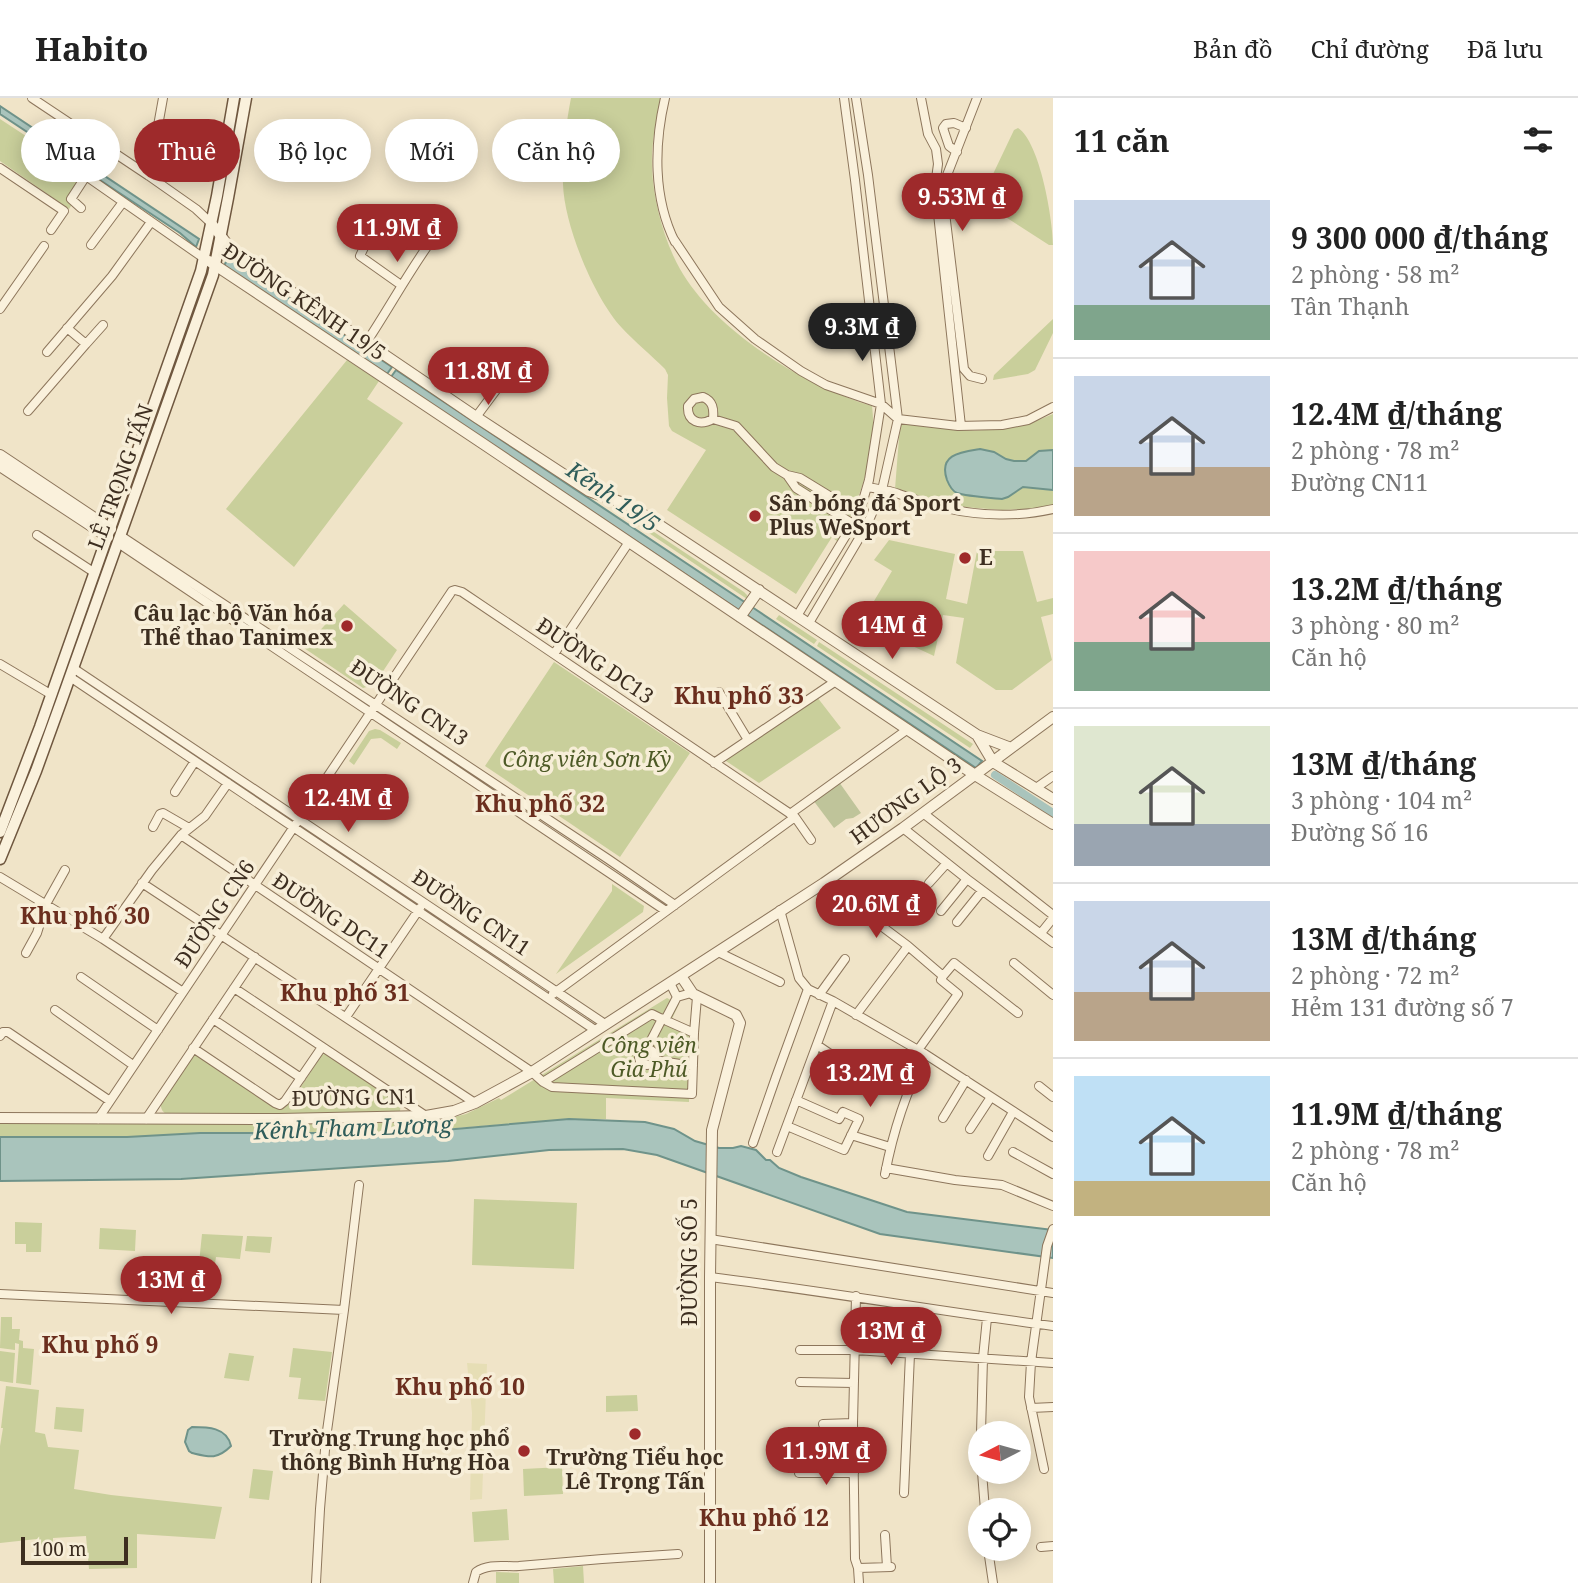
<!DOCTYPE html>
<html lang="vi">
<meta charset="utf-8">
<style>
body{margin:0;font-family:"Noto Serif",serif;background:#f6f6f6;color:#222;height:100vh;display:flex;flex-direction:column;font-size:26px;white-space:nowrap}
*{box-sizing:border-box;margin:0}
p{font-size:23px;color:#767676}
.icon{flex:none;width:38px;height:38px;fill:none;stroke:currentColor;stroke-width:2;stroke-linecap:round;stroke-linejoin:round}
.map{position:relative;flex:1;overflow:hidden}
.drawer{display:flex;flex-direction:column;background:#fff;width:525px}
.drawer>*{flex:none}
.banner{position:absolute;left:21px;top:21px;width:665px;height:63px;display:flex;gap:14px}
.needle{width:46px;rotate:264deg}
.fabs{position:absolute;left:968px;top:1323px;display:grid;gap:14px}
.fabs a{display:grid;place-items:center;width:63px;height:63px;border-radius:50%;background:#fff;box-shadow:0 4px 18px #0003;font-size:35px}
.scale{position:absolute;left:21px;bottom:18px;width:107px;box-sizing:border-box;padding-left:7px;border:4px solid #3d2e20;border-top:0;font-size:19px;line-height:24px;white-space:nowrap;color:#3d2e20;-webkit-text-stroke:5px #f7eed8;paint-order:stroke}
.price{position:absolute;translate:-50% -60px;padding:0 16px;border-radius:24px;background:#9e2a2b;color:#fff;font-size:23px;line-height:46px;filter:drop-shadow(0 2px 4px #0008)}
.price::after{content:'';position:absolute;left:50%;top:42px;width:21px;height:16px;margin-left:-10px;background:inherit;clip-path:polygon(0 0,100% 0,50% 100%)}
.price.active{background:#222;color:#fff}
ul{padding:0;list-style:none}
li{display:flex;align-items:center;gap:21px;height:175px;padding:0 21px}
li+li{border-top:2px solid #e0e0e0}
li span{display:grid;place-items:center;flex:none;width:196px;height:140px;border-radius:0px;color:#555}
li>.icon{margin-inline-start:auto}
span .icon{width:84px;height:84px;fill:#fffc;stroke-width:1}
li b{font-size:30px}
h2{display:flex;justify-content:space-between;align-items:center;height:84px;padding:0 21px;font-size:30px}
.pill{padding:0 24px;border-radius:32px;background:#fff;box-shadow:0 4px 18px #0003;font-size:24px;line-height:63px}
.pill.active{background:#9e2a2b;color:#fff}
header{display:flex;align-items:center;gap:42px;box-sizing:border-box;height:98px;padding:0 35px;background:#fff;border-bottom:2px solid #e0e0e0}
header strong{font-size:33px}
nav{display:flex;gap:38px;margin-inline-start:auto;font-size:24px}
main{display:flex;flex:1;min-height:0}
.map>svg:first-child{display:block}
</style>
<header>
<strong>Habito</strong>
<nav><a>Bản đồ</a><a>Chỉ đường</a><a>Đã lưu</a></nav>
</header>
<main>
<div class="map">
<svg width="1053" height="1485" viewBox="0 0 1053 1485">
<rect width="100%" height="100%" fill="#f0e4c8"/>
<path fill="#e6deb5" d="M467,1265l20,1 -5,135 -12,1 2,-87z"/>
<path fill="#c9cf9b" d="M571,0h90c-5,23 -10,45 -9,69 1,32 12,74 28,102 35,62 125,117 192,137 6,45 -13,97 -34,136l-6,-5 -36,57 -129,-84 39,-60 -34,-19 -3,-5 -2,-28 1,-23 -3,-6c-14,-14 -30,-27 -43,-41 -28,-30 -58,-103 -59,-144 -1,-26 3,-61 8,-86z
M0,21l90,59 -21,31 -69,-48z
M1018,30c22,14 35,92 35,117h-4l-59,-38 -6,-9v-5l30,-63z
M1053,221v14l-18,37 -7,4 -35,6 1,-5z
M347,262l32,21 -12,18 36,24 -109,144 -68,-58z
M1053,316v94l-51,2 -51,-4 -56,-17 5,-64c16,-5 33,3 49,4 35,4 72,0 104,-15z
M630,418l114,76 3,3v4l-119,-80z
M889,442l66,14 -9,45 21,5 10,-53h46l14,51 16,-4v16l-12,3 11,43 -40,30h-16l-40,-27 8,-45 -21,-3 -9,41 -28,-13 6,-10 -41,-27 21,-35 -18,-11z
M344,506l53,46 -23,35 -11,3 -59,-40z
M779,517l38,25 -3,4 -38,-25z
M819,544l154,102 -3,4 -153,-102z
M554,564l136,91 -70,104 -135,-91z
M817,599l24,31 -82,55 -33,-22 1,-4z
M375,631l5,1 21,13 -4,6 -16,-11 -10,1 -17,26 -5,-4 20,-30z
M612,786l32,22 -1,6 -87,62 56,-83z
M667,900l12,6 -8,17 20,13 -2,68 -83,-4v21h-37l-137,11 -51,3h-181l-73,4h-127v-14l346,1 73,-2 27,-3 20,-5 33,-16 2,2z
M326,955l75,50 -1,8 -3,1 -227,3c-6,-1 -10,-5 -9,-12l33,-48h3l81,54 5,-1 7,-5 32,-48z
M474,1101l103,4 -3,66 -102,-4z
M15,1124l27,1 -1,29h-15v-8h-11z
M100,1130l36,2 -1,21 -36,-2z
M202,1136l41,2 -3,23 -24,-2 -1,7 -16,-1z
M247,1138l25,1 -2,16 -25,-2z
M1,1219h11v12h8l-1,11 4,1v7l11,1 -3,36 -15,-2 3,-39 -4,-1v7l-15,-2z
M293,1250l39,4 -7,49 -27,-2 3,-21 -12,-1z
M0,1253l15,2 -2,30 -13,-2z
M229,1255l25,3 -5,25 -25,-3z
M6,1288l33,4 -4,42 10,2 3,13 31,3 -5,39 37,6 111,12 -7,32 -78,-5v34l-48,1 -3,-33 -33,2v12l-16,2v-13l-37,4v-97l3,-18h-2z
M637,1297l1,16 -32,1v-16z
M56,1309l28,2 -2,23 -28,-3z
M562,1369l1,27 -39,2 -1,-27z
M253,1371l20,2 -4,29 -20,-2z
M507,1411l2,31 -35,2 -2,-30z
M583,1468l1,17h-30l-1,-14z
M496,1474l23,1v10h-23z"/>
<path fill="#bfc49a" d="M839,684l22,31 -8,5 -7,1 -12,9 -21,-28z"/>
<path fill="#a9c4bc" stroke="#6f938a" stroke-width="2" d="M0,8l199,133 -3,8 -16,-14 -180,-119z
M228,160l164,109 -5,7 -163,-108z
M396,272l350,233 -6,8 -349,-234z
M980,351l14,3 12,7 8,2h12l13,-10 14,-1v40l-30,-3 -15,10 -6,2c-10,-1 -37,-3 -45,-6 -5,-2 -8,-8 -10,-13 -9,-26 14,-28 33,-31z
M752,509l230,154 -6,7 -229,-153z
M569,1021l76,3 29,7 21,12 24,7h14l8,-2 15,4 10,10h4l9,8 22,9 106,35 146,18v28l-173,-24 -223,-79 -34,-6 -74,1 -101,11 -267,18 -181,2v-44h127l73,-4h181l51,-2z
M192,1329c15,0 35,0 39,19 -14,14 -22,11 -39,7l-3,-2 -4,-9 3,-12z"/>
<g fill="none" stroke-linecap="round" stroke-linejoin="round">
<path stroke="#a9c4bc" stroke-width="8" d="M995,677l58,38"/>
<defs>
<path id="minor" d="M32,0l117,78 47,33 15,14
M665,0c-11,47 -12,100 10,144
M921,0l7,36 8,15 2,15 -3,22 26,240
M977,0l-35,90 22,181 6,7 12,3
M957,54l-8,-6 -6,-18 3,-4 8,-1 12,5
M0,70l64,43 -13,19
M149,78l14,-78
M81,110l-10,-9 15,-23 119,83
M673,140l46,69 36,32 46,32 25,14 55,19 17,15 60,7 44,-1 26,-5 25,-13
M367,143l-7,15 41,29
M91,147l32,-43
M0,211l44,-63
M67,230l19,16 17,-19
M366,245c24,-36 44,-74 70,-109
M47,254l65,-76 39,-54
M441,295l19,-28
M703,299c10,4 11,12 10,22 -13,7 -26,3 -25,-13l6,-7z
M28,313l58,-67
M476,319l29,-39
M713,321l23,7 38,41 13,8 13,3 59,36
M787,377l9,13 57,36
M867,389c11,2 22,3 32,7 15,5 30,11 46,14 35,8 74,9 108,1
M37,437l58,38
M121,438l487,323 67,46
M118,445l548,368
M797,518l62,-102 10,-34 12,-76 -26,-224 -11,-82
M809,525l58,-98 15,-35 16,-71 -30,-244 -12,-77
M554,556l75,-112
M0,566l52,31
M73,570l532,356
M70,579l525,353
M719,594l29,48
M714,665l122,-82
M1036,690l17,-12
M175,694l20,-31
M923,715l130,102
M790,716l118,-85
M153,729l7,-13 3,-1 26,15
M903,730l64,51 86,64
M181,737l351,237 11,10 9,5 140,7 2,-61 3,-36
M0,779l103,62 80,53
M142,785l333,220
M824,785l84,63 35,30
M929,785l18,-20
M780,812l19,68 9,11 25,12 92,53 128,83
M941,813l26,-32
M957,824l25,-31
M1041,835l12,-15
M103,841l49,-69 29,-35 24,-19 23,-33
M718,854l62,30
M26,855l11,-20 9,-29 19,-34
M1014,865l39,32
M943,878l11,-13 64,50
M81,879l77,53
M670,885l7,14 14,-4
M234,890l192,128
M553,896l242,-177
M819,897l26,-36
M55,912l78,55
M856,917l52,-69
M346,919l74,-109
M213,921l88,59
M667,923l27,12
M0,938l3,-4h5l102,69
M612,941l27,14
M817,947l34,23
M193,950l82,55 5,2 5,-4 37,-54
M647,950l15,-29 4,-1 11,-21
M639 959a8 8 0 1 1 16 0a8 8 0 1 1-16 0Z
M918,952l40,-56 -17,-14 2,-4
M654,962l39,6
M543,984l109,-68 10,5
M1039,988l14,11
M943,1020l23,-38
M98,1021l354,-528 3,-1 7,2 333,225 16,23
M146,1021l109,-162
M787,1028l57,24 15,-31 -16,-7 -4,7 -43,-19
M970,1031l21,-32
M851,1037l39,12
M753,1045l23,-66 32,-88
M777,1054l56,-151
M1013,1054l40,22
M988,1058l25,-44
M886,1070l69,12 47,5 51,21
M885,1076c8,-42 21,-82 40,-120
M710,1141l343,54
M710,1179c114,14 228,34 343,49
M0,1196l344,16
M856,1198l-3,127 2,136 3,9 1,15
M800,1252h55l198,13
M800,1284l54,1
M1031,1310l22,-1
M823,1326l30,-1
M981,1335l2,-75 4,-40
M326,1340l33,3
M1044,1371l-15,-72 2,-35 16,-116 6,-17
M982,1374l3,38
M799,1375h55
M904,1395l6,-139
M885,1437l2,32
M1041,1449l12,-1
M988,1451l5,34
M858,1470l33,-1
M316,1485l4,-74 6,-71 18,-128 15,-125
M473,1485l3,-11c13,-9 29,-5 43,-6 53,-5 106,-9 159,-12"/>
<path id="tertiary" d="M211,125l22,29 243,165 113,74 40,14 348,230 16,27 60,37
M209,163l273,182 493,332 78,49
M0,357l111,74
M0,368l108,71
M740,519l19,-27
M977,637l34,13
M681,878l12,18 43,21 4,8 -28,107 -2,147v306
M0,1020l279,1 147,-3 28,-5 21,-8 57,-31 292,-189 79,-55 150,-111"/>
<path id="secondary" d="M0,734l40,-105 161,-456 16,-75 17,-98
M0,761l36,-88 25,-69 152,-427 15,-77 18,-100"/>
</defs>
<use href="#minor" stroke="#8d765c" stroke-width="10"/>
<use href="#tertiary" stroke="#8d765c" stroke-width="12"/>
<use href="#secondary" stroke="#6f573f" stroke-width="13"/>
<use href="#minor" stroke="#faf1dc" stroke-width="8"/>
<use href="#tertiary" stroke="#faf1dc" stroke-width="10"/>
<use href="#secondary" stroke="#faf1dc" stroke-width="10"/>
</g>
<g fill="#9e2a2b" stroke="#f7eed8" stroke-width="2.5">
<circle cx="755" cy="418" r="7"/>
<circle cx="965" cy="460" r="7"/>
<circle cx="347" cy="528" r="7"/>
<circle cx="635" cy="1336" r="7"/>
<circle cx="524" cy="1353" r="7"/>
</g>
<g text-anchor="middle" stroke-width="7" stroke-linejoin="round" paint-order="stroke">
<g font-size="21" fill="#3d2e20" stroke="#f7eed8">
<text transform="translate(304 204) rotate(34)" y="7">ĐƯỜNG KÊNH 19/5</text>
<text transform="translate(121 379) rotate(-70)" y="7">LÊ TRỌNG TẤN</text>
<text transform="translate(595 563) rotate(34)" y="7">ĐƯỜNG DC13</text>
<text transform="translate(409 605) rotate(34)" y="7">ĐƯỜNG CN13</text>
<text transform="translate(906 703) rotate(-36)" y="7">HƯƠNG LỘ 3</text>
<text transform="translate(471 815) rotate(34)" y="7">ĐƯỜNG CN11</text>
<text transform="translate(215 816) rotate(-56)" y="7">ĐƯỜNG CN6</text>
<text transform="translate(331 818) rotate(34)" y="7">ĐƯỜNG DC11</text>
<text transform="translate(354 1000) rotate(-1)" y="7">ĐƯỜNG CN1</text>
<text transform="translate(690 1164) rotate(-90)" y="7">ĐƯỜNG SỐ 5</text>
</g>
<g font-size="21" font-weight="bold" fill="#3d2e20" stroke="#f7eed8" text-anchor="start">
<text x="769" y="413">Sân bóng đá Sport<tspan x="769" dy="24">Plus WeSport</tspan></text>
<text x="979" y="467">E</text>
<text x="333" y="523" text-anchor="end">Câu lạc bộ Văn hóa<tspan x="333" dy="24">Thể thao Tanimex</tspan></text>
<text x="510" y="1348" text-anchor="end">Trường Trung học phổ<tspan x="510" dy="24">thông Bình Hưng Hòa</tspan></text>
<text x="635" y="1367" text-anchor="middle">Trường Tiểu học<tspan x="635" dy="24">Lê Trọng Tấn</tspan></text>
</g>
<g font-size="21" font-style="italic" fill="#4d5a26" stroke="#f7eed8">
<text x="587" y="669">Công viên Sơn Kỳ</text>
<text x="649" y="955">Công viên<tspan x="649" dy="24">Gia Phú</tspan></text>
</g>
<g font-size="23" font-style="italic" fill="#2f5d5a" stroke="#f7eed8">
<text transform="translate(613 399) rotate(34)" y="8">Kênh 19/5</text>
<text transform="translate(353 1030) rotate(-2)" y="8">Kênh Tham Lương</text>
</g>
<g font-size="23" font-weight="bold" fill="#6b2e1e" stroke="#f7eed8">
<text x="739" y="606">Khu phố 33</text>
<text x="540" y="714">Khu phố 32</text>
<text x="85" y="826">Khu phố 30</text>
<text x="345" y="903">Khu phố 31</text>
<text x="100" y="1255">Khu phố 9</text>
<text x="460" y="1297">Khu phố 10</text>
<text x="764" y="1428">Khu phố 12</text>
</g>
</g>
</svg>
<div class="fabs">
<a><svg class="needle" viewBox="-14 -14 28 28"><path d="M0-13l5 13h-10z" fill="#e53935"/><path d="M0 13l5-13h-10z" fill="#767676"/></svg></a>
<a><svg class="icon" aria-label="locate" viewBox="0 0 24 24"><circle cx="12" cy="12" r="6"/><path d="M12 2v4M12 18v4M2 12h4M18 12h4"/></svg></a>
</div>
<div class="scale">100 m</div>
<b class="price" style="left:962px;top:135px">9.53M ₫</b>
<b class="price" style="left:397px;top:166px">11.9M ₫</b>
<b class="price active" style="left:862px;top:265px">9.3M ₫</b>
<b class="price" style="left:488px;top:309px">11.8M ₫</b>
<b class="price" style="left:892px;top:563px">14M ₫</b>
<b class="price" style="left:348px;top:736px">12.4M ₫</b>
<b class="price" style="left:876px;top:842px">20.6M ₫</b>
<b class="price" style="left:870px;top:1011px">13.2M ₫</b>
<b class="price" style="left:171px;top:1218px">13M ₫</b>
<b class="price" style="left:891px;top:1269px">13M ₫</b>
<b class="price" style="left:826px;top:1389px">11.9M ₫</b>
<div class="banner">
<a class="pill">Mua</a>
<a class="pill active">Thuê</a>
<a class="pill">Bộ lọc</a>
<a class="pill">Mới</a>
<a class="pill">Căn hộ</a>
</div>
</div>
<section class="drawer">
<h2>11 căn<svg class="icon" aria-label="filters" viewBox="0 0 24 24"><path d="M4 7h16M4 17h16"/><circle cx="9" cy="7" r="2"/><circle cx="15" cy="17" r="2"/></svg></h2>
<ul>
<li><span style="background:linear-gradient(#c9d6e8 75%,#7fa58c 0)"><svg class="icon" aria-label="home" viewBox="0 0 24 24"><path d="M3 11l9-7 9 7M6 9v11h12V9"/></svg></span><div><b>9 300 000 ₫/tháng</b><p>2 phòng · 58 m²</p><p>Tân Thạnh</p></div></li>
<li><span style="background:linear-gradient(#c9d6e8 65%,#b9a48a 0)"><svg class="icon" aria-label="home" viewBox="0 0 24 24"><path d="M3 11l9-7 9 7M6 9v11h12V9"/></svg></span><div><b>12.4M ₫/tháng</b><p>2 phòng · 78 m²</p><p>Đường CN11</p></div></li>
<li><span style="background:linear-gradient(#f6c9c9 65%,#7fa58c 0)"><svg class="icon" aria-label="home" viewBox="0 0 24 24"><path d="M3 11l9-7 9 7M6 9v11h12V9"/></svg></span><div><b>13.2M ₫/tháng</b><p>3 phòng · 80 m²</p><p>Căn hộ</p></div></li>
<li><span style="background:linear-gradient(#dfe7d0 70%,#9aa5b1 0)"><svg class="icon" aria-label="home" viewBox="0 0 24 24"><path d="M3 11l9-7 9 7M6 9v11h12V9"/></svg></span><div><b>13M ₫/tháng</b><p>3 phòng · 104 m²</p><p>Đường Số 16</p></div></li>
<li><span style="background:linear-gradient(#c9d6e8 65%,#b9a48a 0)"><svg class="icon" aria-label="home" viewBox="0 0 24 24"><path d="M3 11l9-7 9 7M6 9v11h12V9"/></svg></span><div><b>13M ₫/tháng</b><p>2 phòng · 72 m²</p><p>Hẻm 131 đường số 7</p></div></li>
<li><span style="background:linear-gradient(#bfe0f5 75%,#c2b280 0)"><svg class="icon" aria-label="home" viewBox="0 0 24 24"><path d="M3 11l9-7 9 7M6 9v11h12V9"/></svg></span><div><b>11.9M ₫/tháng</b><p>2 phòng · 78 m²</p><p>Căn hộ</p></div></li>
</ul>
</section>
</main>
